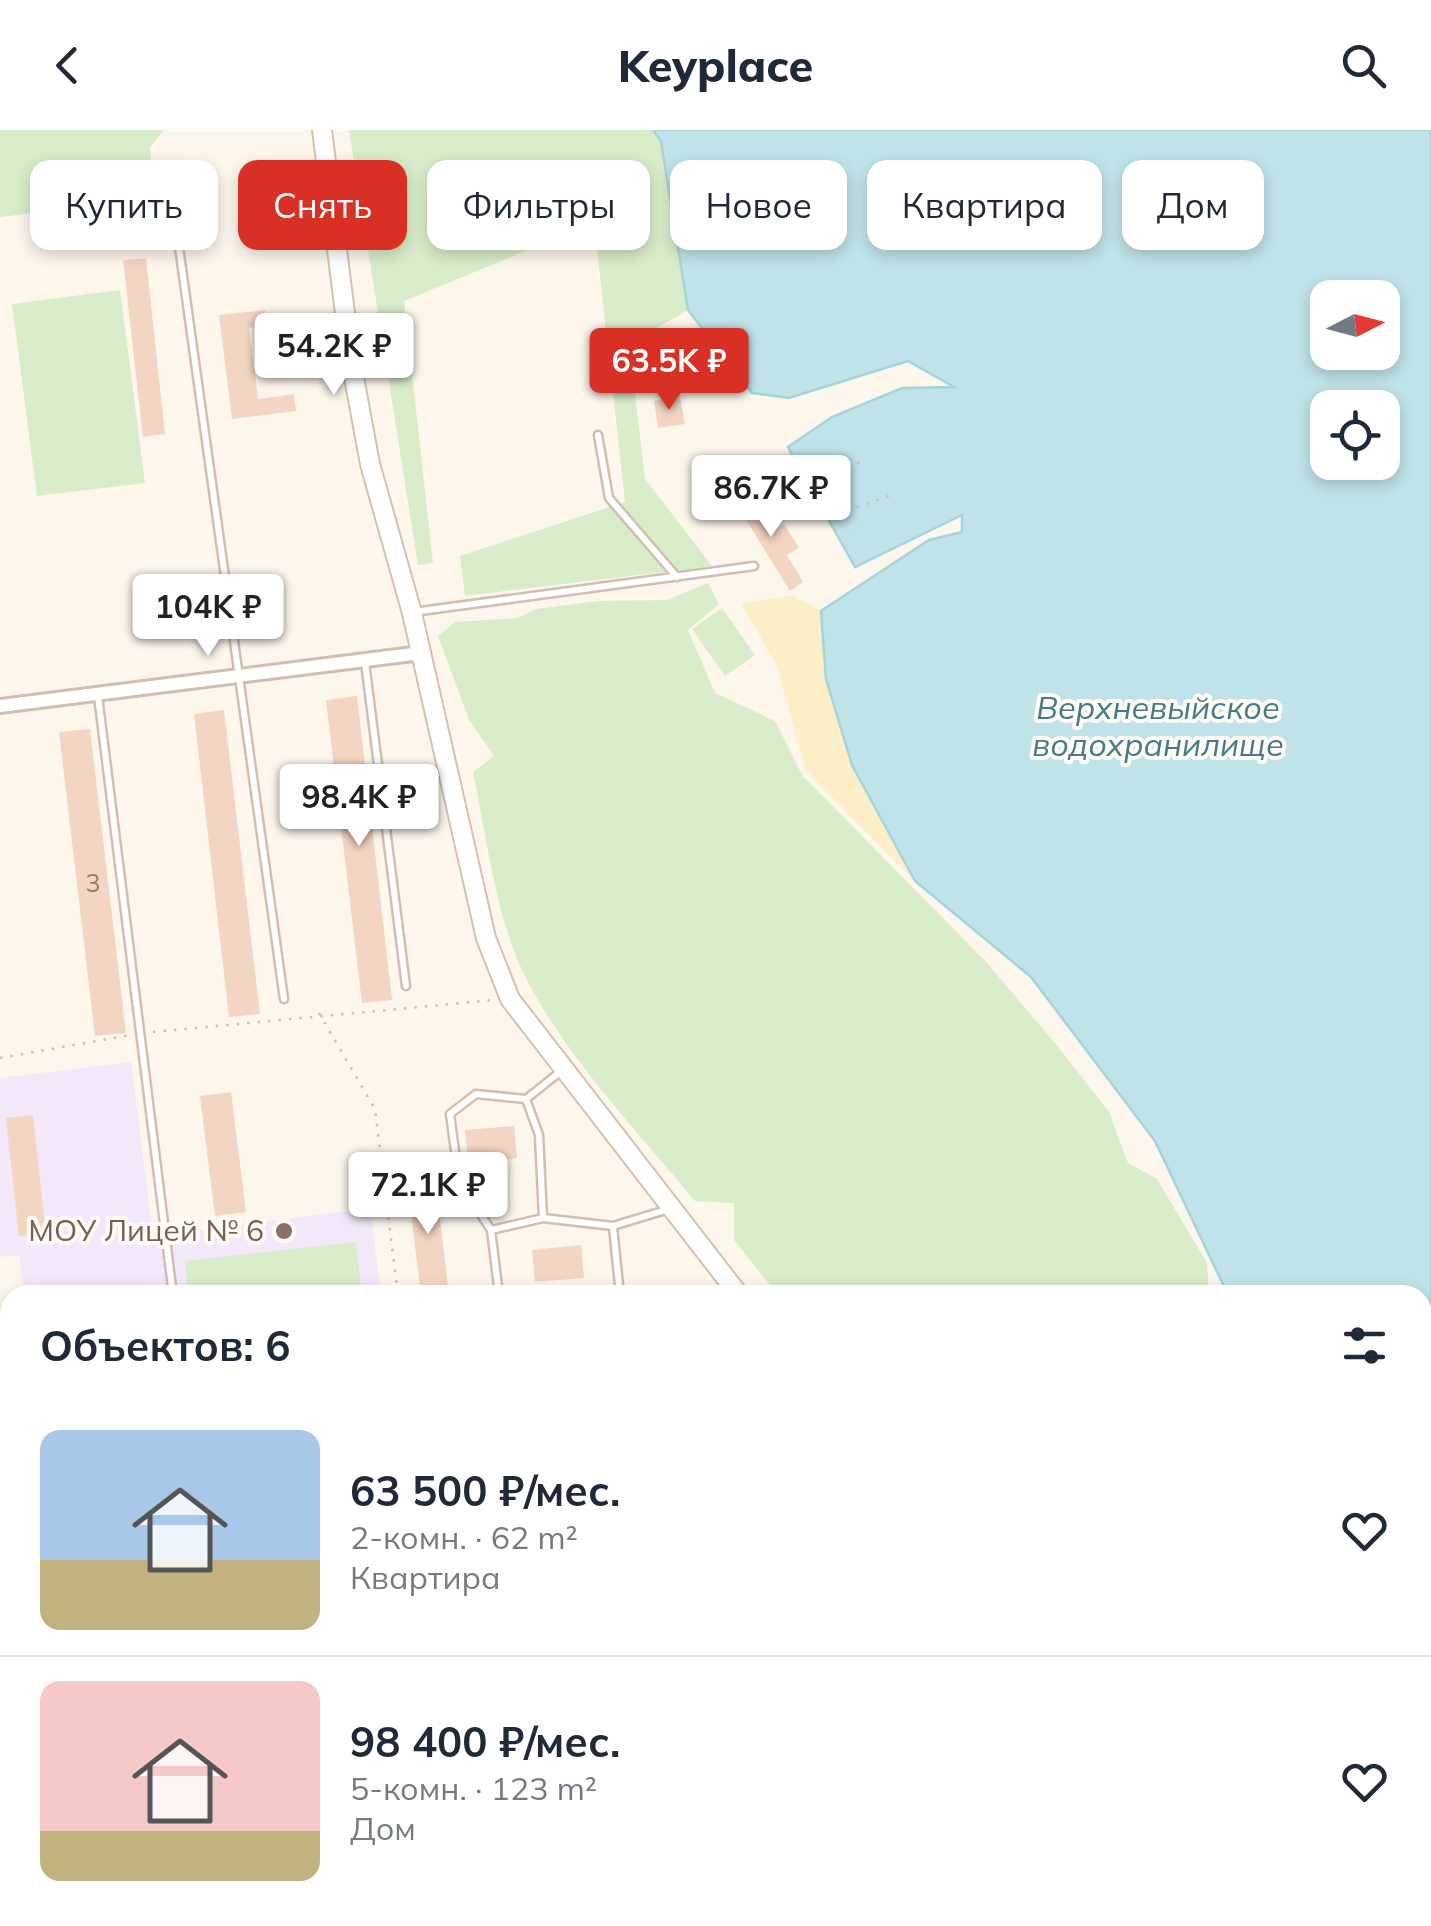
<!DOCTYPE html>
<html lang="ru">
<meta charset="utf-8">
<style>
body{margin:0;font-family:Mulish,sans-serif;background:#f6f6f7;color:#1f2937;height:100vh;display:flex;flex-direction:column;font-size:38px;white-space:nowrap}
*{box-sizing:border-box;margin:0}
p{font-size:32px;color:#747a83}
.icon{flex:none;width:55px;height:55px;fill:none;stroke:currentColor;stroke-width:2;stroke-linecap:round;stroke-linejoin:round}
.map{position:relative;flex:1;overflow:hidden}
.sheet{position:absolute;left:0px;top:1155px;width:1432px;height:642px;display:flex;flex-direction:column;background:#fff;border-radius:30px 30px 0 0;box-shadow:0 5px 15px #0003}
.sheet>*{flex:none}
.top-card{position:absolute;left:30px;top:30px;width:1372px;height:90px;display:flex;gap:20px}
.needle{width:65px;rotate:84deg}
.controls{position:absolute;left:1310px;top:150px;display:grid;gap:20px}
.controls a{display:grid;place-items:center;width:90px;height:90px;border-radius:20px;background:#fff;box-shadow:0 5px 15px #0003;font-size:50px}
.price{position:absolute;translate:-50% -85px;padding:0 22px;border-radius:10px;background:#fff;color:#222;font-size:32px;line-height:65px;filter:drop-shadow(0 2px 5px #0008)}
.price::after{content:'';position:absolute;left:50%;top:60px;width:30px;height:22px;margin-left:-15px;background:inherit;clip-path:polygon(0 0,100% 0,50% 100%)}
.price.current{background:#d93025;color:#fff}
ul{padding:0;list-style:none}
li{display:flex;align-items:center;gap:30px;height:250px;padding:0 40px}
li+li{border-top:2px solid #e0e1e3}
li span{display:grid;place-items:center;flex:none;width:280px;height:200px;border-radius:20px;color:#555}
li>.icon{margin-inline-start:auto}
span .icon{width:120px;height:120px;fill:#fffc;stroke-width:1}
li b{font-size:42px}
h2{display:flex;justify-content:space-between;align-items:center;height:120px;padding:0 40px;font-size:42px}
.tag{padding:0 35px;border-radius:20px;background:#fff;box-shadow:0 5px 15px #0003;font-size:35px;line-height:90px}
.tag.current{background:#d93025;color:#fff}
header{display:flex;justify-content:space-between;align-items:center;height:130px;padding:0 40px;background:#fff;font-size:45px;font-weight:800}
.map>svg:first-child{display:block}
</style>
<header><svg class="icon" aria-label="back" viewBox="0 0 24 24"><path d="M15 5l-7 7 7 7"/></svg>Keyplace<svg class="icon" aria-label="search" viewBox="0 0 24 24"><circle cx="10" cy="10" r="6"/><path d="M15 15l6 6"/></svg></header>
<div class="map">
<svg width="1431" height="1796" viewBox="0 0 1431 1796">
<rect width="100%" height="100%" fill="#fdf6ec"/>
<path fill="#f3e8fa" d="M131,932l22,174 217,-28 11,87h-357l-5,-40 -19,2v-179z"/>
<path fill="#d8ecc9" d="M0,0h164l-14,17 4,51 -154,19z
M349,0h304l8,10 27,170 -59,34 16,135 67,87 -247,30 -5,-40 165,-54 -31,-279 -190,78 29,262 -15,2z
M120,160l25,193 -108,13 -25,-192z
M708,453l11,21 -31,26 27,63 60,28 27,54 186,189 71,84 50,64 19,51 29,16 50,84 2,32h-431l-44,-55v-37l-39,-2c-59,-72 -129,-143 -171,-227 -28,-57 -38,-140 -51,-202l21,-16 -25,-36 -31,-84 17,-14 62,-4 20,-9 61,-8 69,-1z
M722,478l33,47 -30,21 -33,-47z
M356,1112l6,53h-174l-3,-34z
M1422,1471l9,3v200h-8z"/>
<path fill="#fcefc7" d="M792,465l29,16 5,68 26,86 63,116 -109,-110 -30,-108 -35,-59z"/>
<path fill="#bfe3e8" stroke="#a5d3da" stroke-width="2.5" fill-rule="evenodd" d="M653,0h778v1465l-9,-1v-299h-194l-73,-154 -124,-164 -116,-96 -63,-116 -26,-86 -5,-68 108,-71 33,-8v-17l-107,52 -67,-120 44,-30 70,-29 52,-1 -46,-26 -119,37 -37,-5 -64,-83 -27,-169zM1328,168h54v54h-54zM1328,278h54v54h-54z"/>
<path fill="#f3d5c3" d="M146,128l19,176 -22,3 -20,-177z
M265,180l2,16 -18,2 9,71 36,-5 2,17 -64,8 -13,-104z
M680,267l5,27 -27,4 -4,-27z
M745,359l26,43 13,-8 15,24 -12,7 16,27 -13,9 -58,-94z
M357,566l35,304 -30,3 -36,-303z
M224,580l36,304 -31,3 -35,-303z
M90,599l36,304 -31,3 -36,-304z
M231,962l15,120 -31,4 -15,-120z
M33,985l13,119 -27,2 -13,-118z
M514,996l3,32 -49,5 -3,-33z
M435,1047l14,118h-28l-14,-115z
M581,1115l3,33 -49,4 -3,-32z"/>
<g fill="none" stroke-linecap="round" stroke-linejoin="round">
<defs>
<path id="lane" d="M177,103l107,766
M598,305l11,63 68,79
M413,482l341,-46
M365,532l41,324
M98,566l75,599
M543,1088l70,8 56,-17
M613,1097l7,68
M491,1100l52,-12 -4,-83 -13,-36
M499,1165l-8,-65 -32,-49 -9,-67 26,-20 50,5 34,-27
M199,1788l1,8
M496,1788l2,8
M618,1788l2,8"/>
<path id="street" d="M0,576l421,-53
M0,1402l10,7
M96,1796l1,-8
M1149,1796l2,-8"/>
<path id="secondary" d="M322,0l29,231 19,103 42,149 74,325 24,61 229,296
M1422,1700h9
M648,1796l27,-8"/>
</defs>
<use href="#lane" stroke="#d1beb0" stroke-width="11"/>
<use href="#street" stroke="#d1beb0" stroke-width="18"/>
<use href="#secondary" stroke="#d6c0b0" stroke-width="22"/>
<path stroke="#d9b8a5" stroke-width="2.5" stroke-dasharray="2.5 8" stroke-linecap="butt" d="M812,360l54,-32
M827,388l67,-24
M319,883l56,96 23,186
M153,902l341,-32
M0,928l131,-23
M0,1761l10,-2"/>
<use href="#lane" stroke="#fff" stroke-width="6"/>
<use href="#street" stroke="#fff" stroke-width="12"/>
<use href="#secondary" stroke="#fff" stroke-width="18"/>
</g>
<circle fill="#8d6e63" stroke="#fffaf3" stroke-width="4" cx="284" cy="1101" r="10"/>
<g text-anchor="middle" stroke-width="8" stroke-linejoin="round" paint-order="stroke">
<g font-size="25" fill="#987a6a">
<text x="93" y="762">3</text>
</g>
<g font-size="30" fill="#785e54" stroke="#fffaf3" text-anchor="end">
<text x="264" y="1111">МОУ Лицей № 6</text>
</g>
<g font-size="32" font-style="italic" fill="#437c86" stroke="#fffaf3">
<text x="1158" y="589">Верхневыйское<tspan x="1158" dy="37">водохранилище</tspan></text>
</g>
</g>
</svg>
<div class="controls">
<a><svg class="needle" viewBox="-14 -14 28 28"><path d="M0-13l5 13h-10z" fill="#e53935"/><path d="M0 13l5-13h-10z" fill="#747a83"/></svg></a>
<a><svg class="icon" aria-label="locate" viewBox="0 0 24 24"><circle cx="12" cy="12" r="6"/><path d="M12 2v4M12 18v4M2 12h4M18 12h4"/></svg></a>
</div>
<b class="price" style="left:334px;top:268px">54.2K ₽</b>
<b class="price current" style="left:669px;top:283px">63.5K ₽</b>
<b class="price" style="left:771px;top:410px">86.7K ₽</b>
<b class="price" style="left:208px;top:529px">104K ₽</b>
<b class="price" style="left:359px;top:719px">98.4K ₽</b>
<b class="price" style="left:428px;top:1107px">72.1K ₽</b>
<div class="top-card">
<a class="tag">Купить</a>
<a class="tag current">Снять</a>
<a class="tag">Фильтры</a>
<a class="tag">Новое</a>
<a class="tag">Квартира</a>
<a class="tag">Дом</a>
</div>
<section class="sheet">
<h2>Объектов: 6<svg class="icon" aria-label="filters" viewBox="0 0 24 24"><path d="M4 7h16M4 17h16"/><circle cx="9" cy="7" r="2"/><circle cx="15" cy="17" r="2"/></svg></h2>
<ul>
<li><span style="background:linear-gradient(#a9c7e8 65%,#c2b280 0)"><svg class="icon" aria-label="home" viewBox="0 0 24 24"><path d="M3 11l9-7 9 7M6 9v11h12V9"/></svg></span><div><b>63 500 ₽/мес.</b><p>2-комн. · 62 m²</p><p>Квартира</p></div><svg class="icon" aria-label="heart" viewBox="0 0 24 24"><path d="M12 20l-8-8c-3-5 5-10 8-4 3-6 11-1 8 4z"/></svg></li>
<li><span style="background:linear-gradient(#f6c9c9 75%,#c2b280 0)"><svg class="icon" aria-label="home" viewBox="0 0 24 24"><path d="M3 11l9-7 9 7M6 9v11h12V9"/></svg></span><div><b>98 400 ₽/мес.</b><p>5-комн. · 123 m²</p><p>Дом</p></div><svg class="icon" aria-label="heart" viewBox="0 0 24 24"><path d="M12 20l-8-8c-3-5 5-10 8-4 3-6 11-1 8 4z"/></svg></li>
</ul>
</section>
</div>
